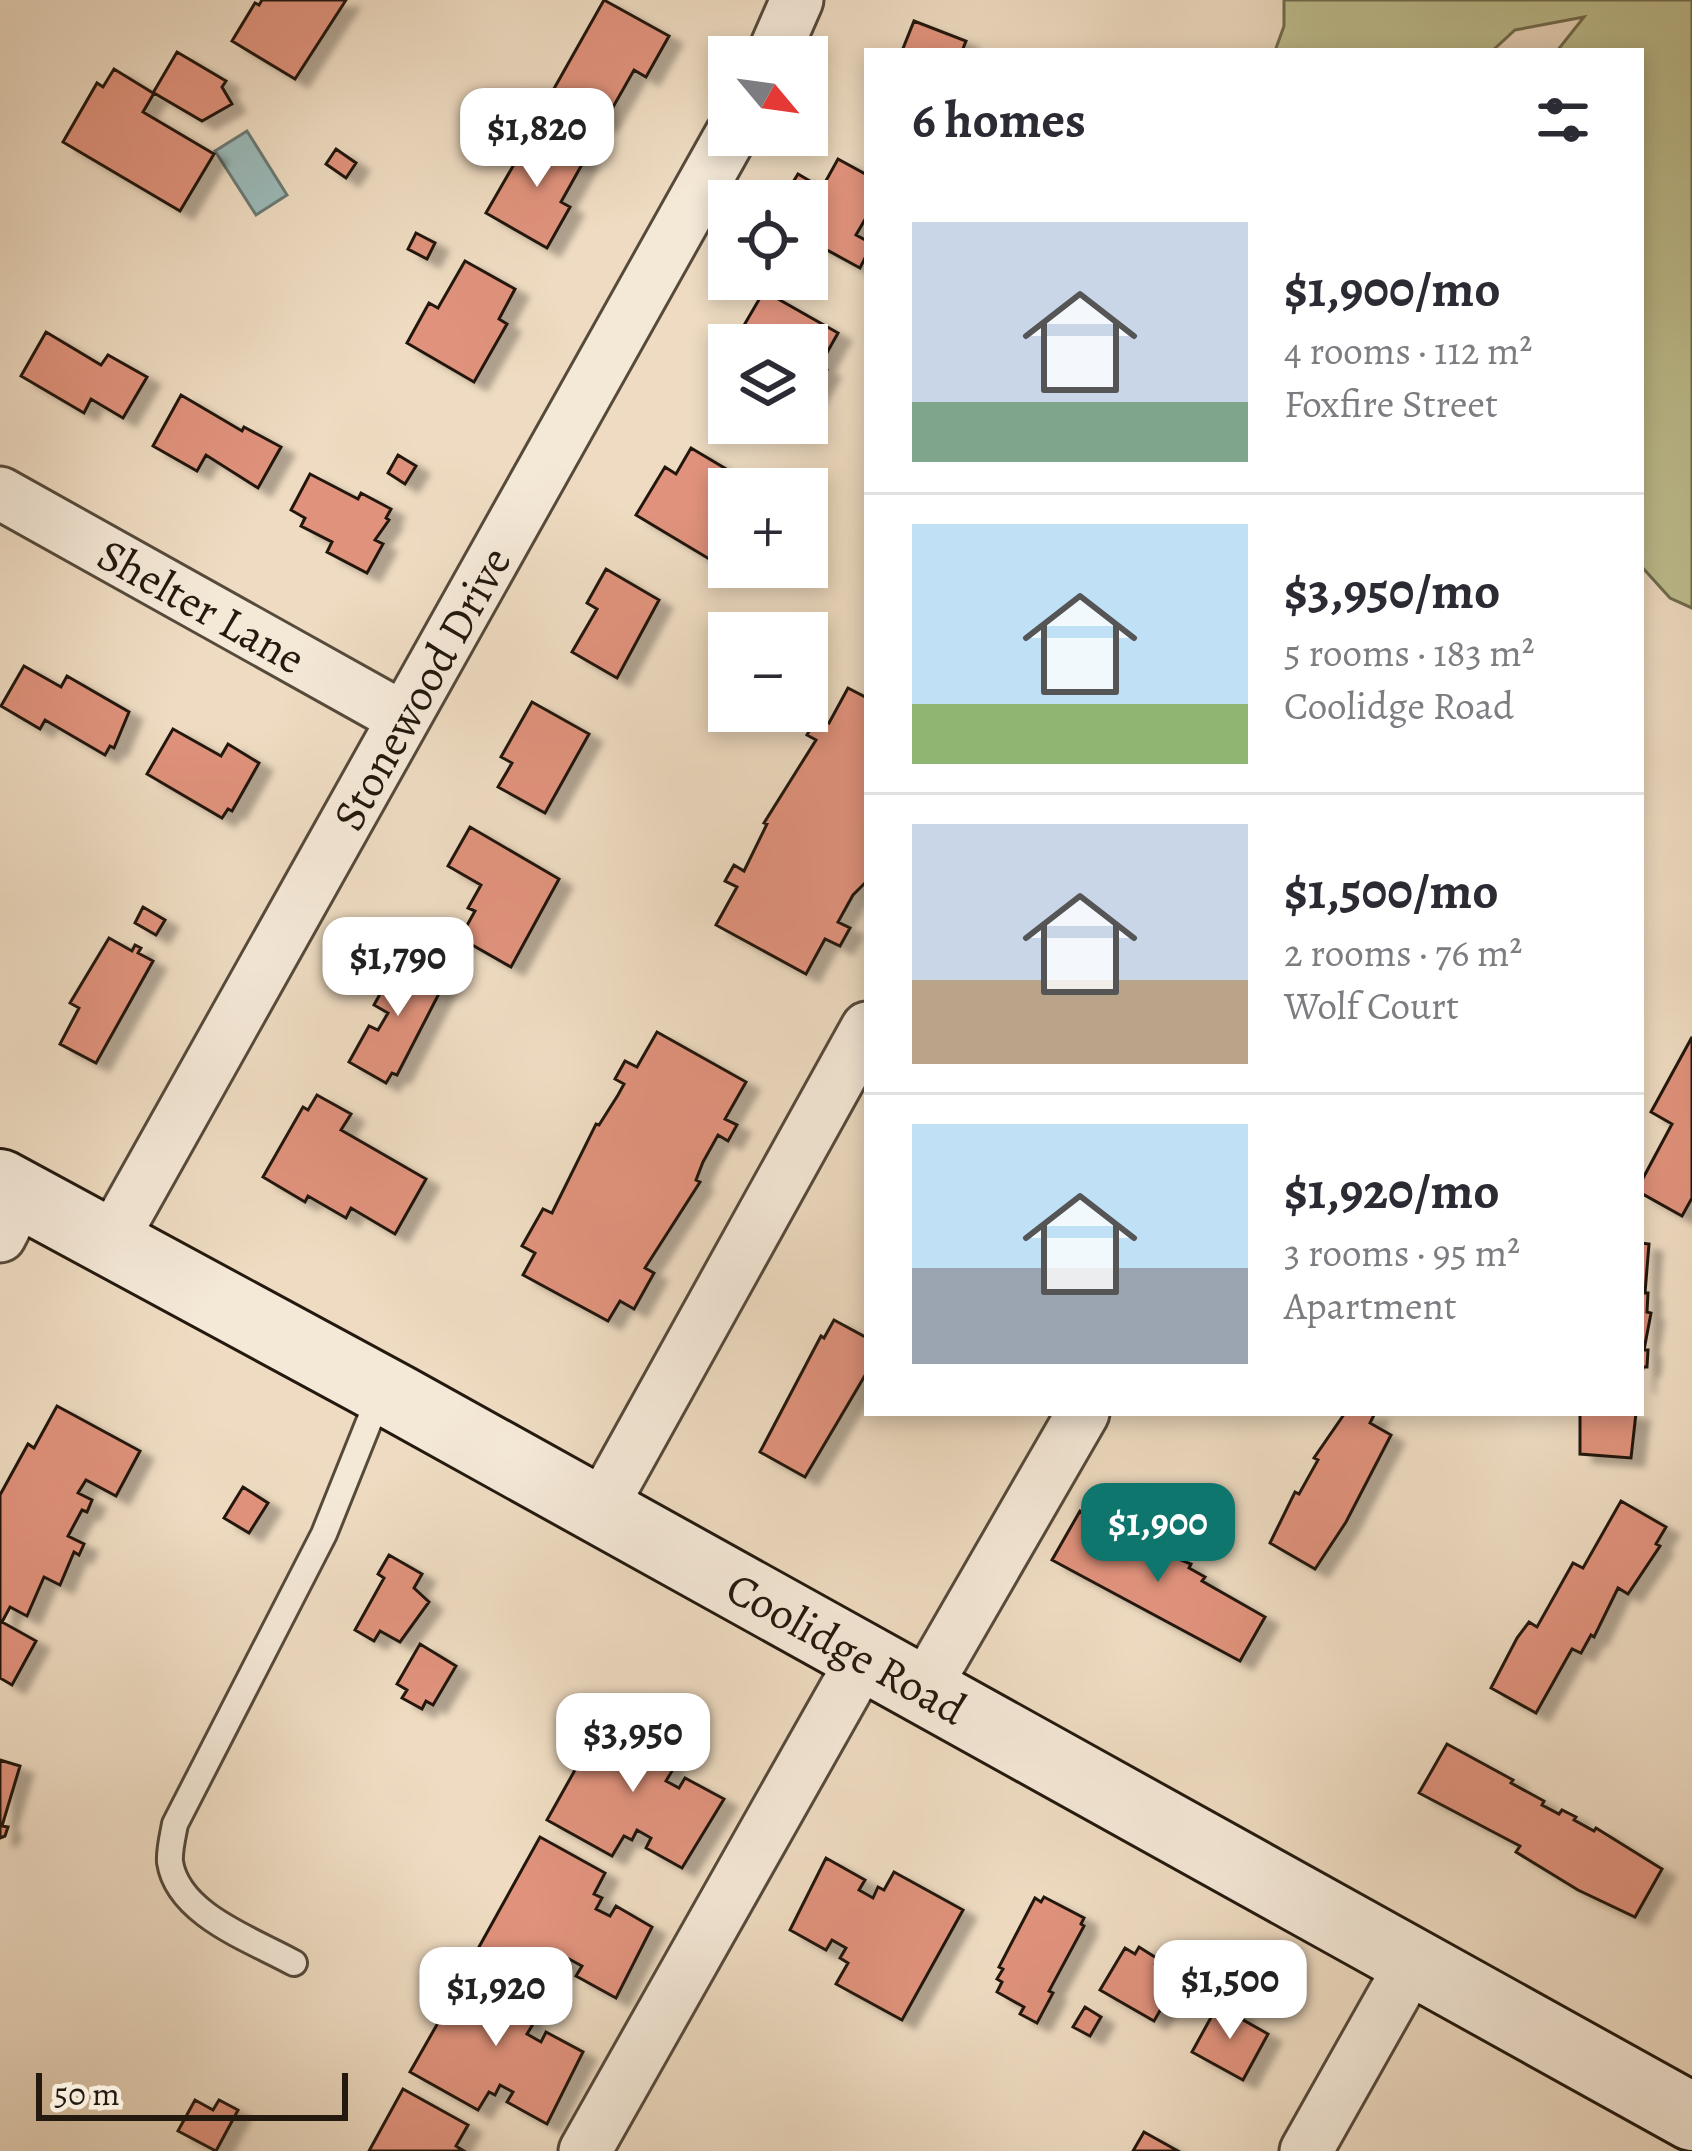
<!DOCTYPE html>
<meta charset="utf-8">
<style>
body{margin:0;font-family:Alegreya,serif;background:#f7f7f7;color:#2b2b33;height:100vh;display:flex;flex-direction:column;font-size:45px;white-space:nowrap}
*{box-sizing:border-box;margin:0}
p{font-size:39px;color:#7c7c81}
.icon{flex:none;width:66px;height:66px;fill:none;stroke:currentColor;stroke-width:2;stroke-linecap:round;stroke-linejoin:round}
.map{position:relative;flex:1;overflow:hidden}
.details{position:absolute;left:864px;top:48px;width:780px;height:1368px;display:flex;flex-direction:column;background:#fff;border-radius:0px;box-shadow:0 6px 18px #0003}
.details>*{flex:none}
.needle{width:78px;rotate:119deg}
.buttons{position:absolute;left:708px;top:36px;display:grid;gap:24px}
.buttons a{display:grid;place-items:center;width:120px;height:120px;border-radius:0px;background:#fff;box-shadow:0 6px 18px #0003;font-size:60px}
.scale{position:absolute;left:36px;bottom:30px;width:312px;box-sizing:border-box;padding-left:12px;border:6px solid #23190e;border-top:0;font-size:33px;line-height:42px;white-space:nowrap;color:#23190e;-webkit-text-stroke:9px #f4e8d7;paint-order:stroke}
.price{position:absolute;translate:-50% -102px;padding:0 27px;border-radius:24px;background:#fff;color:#222;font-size:39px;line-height:78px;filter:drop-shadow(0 3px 6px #0008)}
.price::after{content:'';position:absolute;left:50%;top:72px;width:36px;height:27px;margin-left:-18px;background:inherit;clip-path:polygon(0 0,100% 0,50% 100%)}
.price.active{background:#0f766e;color:#fff}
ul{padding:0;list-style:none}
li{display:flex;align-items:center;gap:36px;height:300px;padding:0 48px}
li+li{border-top:3px solid #e1e1e2}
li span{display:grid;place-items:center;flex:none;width:336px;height:240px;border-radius:0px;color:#555}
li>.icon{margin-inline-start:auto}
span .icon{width:144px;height:144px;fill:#fffc;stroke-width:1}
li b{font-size:51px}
h2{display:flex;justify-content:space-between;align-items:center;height:144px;padding:0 48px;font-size:51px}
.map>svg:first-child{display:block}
</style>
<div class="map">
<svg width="1692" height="2151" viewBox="0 0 1692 2151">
<defs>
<filter id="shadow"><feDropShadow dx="13" dy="8" stdDeviation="3" flood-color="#0004"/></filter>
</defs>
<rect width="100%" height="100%" fill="#eedbc1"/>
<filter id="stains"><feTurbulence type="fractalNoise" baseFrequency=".00167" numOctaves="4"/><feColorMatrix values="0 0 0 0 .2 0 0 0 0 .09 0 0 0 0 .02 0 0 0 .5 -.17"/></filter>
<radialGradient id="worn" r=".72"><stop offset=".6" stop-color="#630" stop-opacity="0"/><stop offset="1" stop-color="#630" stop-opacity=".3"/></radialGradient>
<path fill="#bebe8f" stroke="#706c4e" stroke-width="3" d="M1284,0h408v608l-22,-10 -29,-32v-515h-84l27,-34 -69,13 -23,21h-217l9,-25z"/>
<path fill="#9bbab9" stroke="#6b7a75" stroke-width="3" d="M247,131l40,64 -31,20 -41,-64z"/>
<path fill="#e0927c" stroke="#23190e" stroke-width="3" filter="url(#shadow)" d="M262,0h84l-51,79 -63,-38 23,-38 4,2z
M604,0l65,36 -23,41 -12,-7 -30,53 -53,-29z
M914,21l52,20 -4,10h-60z
M177,52l49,29 -4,6 10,17 -30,17 -48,-28 -11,19 71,42 -34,57 -117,-69 34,-59 6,4 11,-18 39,24z
M537,131l48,28 -24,43 9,5 -23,41 -61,-35 38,-66 3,1z
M336,149l20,14 -10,15 -20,-14z
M838,159l29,16v41l-11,19 11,6v13l-7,14 -53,-29v-25l8,-14 -25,-13 8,-13 24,14z
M416,233l19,10 -8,16 -19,-10z
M465,261l50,28 -16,30 8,5 -33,58 -67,-39 22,-40 9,5z
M764,291l74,42 -18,32 7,5 -20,34v-59h-58l-7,-4 7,-10 -6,-4z
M46,332l55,33 7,-10 39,22 -24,41 -32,-19 -7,14 -63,-37z
M181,395l61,36 2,-4 37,20 -23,41 -52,-33 -9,16 -44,-25z
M691,448l47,28 -24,39 15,9v5l-18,31 -75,-45 29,-48 11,7z
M398,455l18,11 -11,18 -17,-11z
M310,474l48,25 3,-6 30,16 -5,9 3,2 -14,20 8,4 -16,29 -40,-21 5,-10 -31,-16 4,-8 -14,-8z
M606,569l53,31 -42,78 -45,-26 25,-43 -10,-6z
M24,666l37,21 6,-11 62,36 -15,36 -4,-2 -5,9 -60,-35 -5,9 -39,-23z
M848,688l19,10v183l-14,14 -15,27 12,6 -10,18 -15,-7 -19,35 -90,-49 21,-38 -12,-6 9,-16 10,6 23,-47 -3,-1 52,-83 -9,-5 10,-18 12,6z
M532,702l57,32 -44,79 -47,-26 14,-24 -11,-6z
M173,729l48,27 7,-12 31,19 -27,48 -4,-2 -6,9 -75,-44z
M470,827l89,52 -48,88 -51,-29 15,-27 -7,-3 13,-23 -33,-19z
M143,907l22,13 -9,15 -21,-12z
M109,938l23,13 3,-6 6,3 -3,5 15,8 -57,102 -36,-19 19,-36 -9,-5z
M401,956l45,24 -49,95 -5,-2 -6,10 -37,-21 20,-36 9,4 10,-17 -14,-8z
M657,1032l89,50 -21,37 12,6 -9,16 -10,-6 -15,27 -7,18 4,2 -55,86 9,5 -20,36 -14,-8 -12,20 -85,-46 12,-22 -13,-7 21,-37 9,4 44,-89 3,1 19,-30 6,-11 -9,-5 10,-18 12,6z
M1692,1037v161l-10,18 -41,-23v-11l31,-58 -21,-12z
M317,1095l34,19 -10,16 85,49 -31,55 -44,-26 -5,10 -38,-22 -3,6 -42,-25 40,-70 5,3z
M1641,1243l8,1 -4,49h3l-1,19 4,1 -7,37h4l-1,17h-4l-2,19z
M834,1320l33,18v34l-62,105 -45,-25 61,-116 3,2z
M57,1406l83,45 -24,45 -30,-16 -8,13 14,7 -5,12 -5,-2 -14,26 16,8 -5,11 -5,-3 -14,33 -16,-8 -17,39 -17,-9 -8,15 34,19 -24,44 -12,-7v-183l28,-51 6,4z
M1345,1413h30l-5,10 21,12 -45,87 -31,47 -45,-26 25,-51 4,2 19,-34 -4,-2z
M1580,1413h56l-5,45 -51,-4z
M243,1487l25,16 -19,30 -25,-15z
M1621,1501l45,26 -10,17 4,2 -32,48 -10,-6 -24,49 -3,-2 -10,18 -9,-4 -36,64 -45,-25 26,-50 12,-16 8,5 36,-64 10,5z
M1080,1511l42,24 2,-3 16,10 3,-4 15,8 -2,4 35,14 -2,4 16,9 -3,4 63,36 -25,44 -188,-101z
M389,1555l33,19 -8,14 15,14 -29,40 -20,-11 -6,10 -19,-11 29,-52 -6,-4z
M420,1644l36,22 -23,39 -7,-4 -4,8 -20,-11 5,-8 -10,-6z
M608,1711l68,38 -10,18 6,4 -6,10 13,7 6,-10 39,21 -42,69 -36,-20 5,-10 -14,-8 -5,10 -8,-4 -12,20 -65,-36z
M1447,1744l66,36 -2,3 33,18 -2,4 17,9 3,-4 14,7 -2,3 20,11 2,-3 66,41 -27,48 -57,-27 -62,-38 4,-6 -101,-53z
M0,1760l20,6 -18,60 6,1 -3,9 -5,2z
M540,1837l65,36 -11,21 8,4 -6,11 14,7 6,-10 36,21 -36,71 -40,-22 6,-10 -13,-7 -5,10 -6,-3 -11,19 -68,-38z
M826,1858l39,22 -6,10 14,8 5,-11 6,3 10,-18 69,38 -61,110 -66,-36 12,-21 -8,-5 6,-10 -14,-8 -6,10 -36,-20z
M1044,1897l40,21 -3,6 3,2 -35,65 4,2 -16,30 -17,-9 4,-7 -27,-15 5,-10 -5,-3 6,-10 -4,-2 36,-69 6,4z
M1139,1947l19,12 -3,5 24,14 -25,43 -54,-31 25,-42 10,6z
M472,1963l64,35 -11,21 8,5 -6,10 14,8 5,-10 37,20 -36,72 -40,-22 6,-10 -13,-7 -5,10 -6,-3 -11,18 -68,-38z
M1220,2001l21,12 -3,4 30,17 -25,46 -51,-28z
M1085,2007l16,10 -11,19 -17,-9z
M403,2089l65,36 -12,21 8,5h-95z
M195,2100l18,10 6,-10 19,10 -22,41 -38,-20z
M1144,2132l34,19h-45z"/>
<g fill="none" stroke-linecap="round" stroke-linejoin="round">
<defs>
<path id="lane" d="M294,1963c-41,-23 -116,-48 -124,-101 -1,-11 3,-27 5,-38l149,-290 57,-142"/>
<g id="street">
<path d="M772,57l25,-57"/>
<path id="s1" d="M0,493l403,225"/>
<path d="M0,1236l21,-41"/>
<path id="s2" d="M110,1243l621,-1108"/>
<path d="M599,1511l268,-483"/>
<path d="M922,1692l161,-279"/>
<path d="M585,2151l278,-492"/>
<path d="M1306,2151l106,-188"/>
</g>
<g id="secondary">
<path id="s3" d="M0,1183l399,216 1293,718"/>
</g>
</defs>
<use href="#lane" stroke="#564a3b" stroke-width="30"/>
<use href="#street" stroke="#564a3b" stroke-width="57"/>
<use href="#secondary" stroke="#23190e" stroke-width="72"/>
<use href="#lane" stroke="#f4e8d7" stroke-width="24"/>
<use href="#street" stroke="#f4e8d7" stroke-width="51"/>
<use href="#secondary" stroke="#f4e8d7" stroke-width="66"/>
</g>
<g text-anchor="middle" stroke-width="9" stroke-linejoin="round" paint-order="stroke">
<g font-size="45" fill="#23190e" stroke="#f4e8d7">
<text dy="16" stroke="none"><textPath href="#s1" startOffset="231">Shelter Lane</textPath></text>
<text dy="16" stroke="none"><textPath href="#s2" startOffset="636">Stonewood Drive</textPath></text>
<text dy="16" stroke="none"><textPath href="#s3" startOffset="966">Coolidge Road</textPath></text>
</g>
</g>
<rect width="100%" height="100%" filter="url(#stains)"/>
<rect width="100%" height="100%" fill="url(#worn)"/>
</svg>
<div class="buttons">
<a><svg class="needle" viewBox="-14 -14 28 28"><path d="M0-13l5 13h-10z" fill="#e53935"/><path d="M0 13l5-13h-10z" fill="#7c7c81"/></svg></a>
<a><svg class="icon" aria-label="locate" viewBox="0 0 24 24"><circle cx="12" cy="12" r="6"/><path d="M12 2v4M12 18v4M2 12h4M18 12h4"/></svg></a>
<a><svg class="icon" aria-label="layers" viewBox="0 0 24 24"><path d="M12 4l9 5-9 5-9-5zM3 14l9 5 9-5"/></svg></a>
<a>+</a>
<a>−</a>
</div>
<div class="scale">50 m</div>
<b class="price" style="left:537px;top:190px">$1,820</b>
<b class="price" style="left:398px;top:1019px">$1,790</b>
<b class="price active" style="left:1158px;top:1585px">$1,900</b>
<b class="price" style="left:633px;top:1795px">$3,950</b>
<b class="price" style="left:1230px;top:2042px">$1,500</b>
<b class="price" style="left:496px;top:2049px">$1,920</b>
<section class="details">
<h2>6 homes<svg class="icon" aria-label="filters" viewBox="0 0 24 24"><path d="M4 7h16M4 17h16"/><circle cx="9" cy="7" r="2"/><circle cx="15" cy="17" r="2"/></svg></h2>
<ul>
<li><span style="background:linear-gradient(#c9d6e8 75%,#7fa58c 0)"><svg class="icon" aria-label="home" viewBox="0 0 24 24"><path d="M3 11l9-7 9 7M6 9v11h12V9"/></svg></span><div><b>$1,900/mo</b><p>4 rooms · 112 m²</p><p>Foxfire Street</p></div></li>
<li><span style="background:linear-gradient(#bfe0f5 75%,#8fb573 0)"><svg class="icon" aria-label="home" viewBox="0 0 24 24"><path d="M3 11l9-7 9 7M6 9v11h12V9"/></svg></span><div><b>$3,950/mo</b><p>5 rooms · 183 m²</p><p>Coolidge Road</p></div></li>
<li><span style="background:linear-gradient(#c9d6e8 65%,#b9a48a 0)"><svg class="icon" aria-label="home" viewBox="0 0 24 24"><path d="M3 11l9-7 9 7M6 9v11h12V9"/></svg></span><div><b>$1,500/mo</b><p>2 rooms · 76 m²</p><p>Wolf Court</p></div></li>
<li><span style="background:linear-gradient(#bfe0f5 60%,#9aa5b1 0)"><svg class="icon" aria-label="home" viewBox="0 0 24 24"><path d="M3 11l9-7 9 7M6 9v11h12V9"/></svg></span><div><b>$1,920/mo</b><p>3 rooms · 95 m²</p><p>Apartment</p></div></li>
</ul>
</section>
</div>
